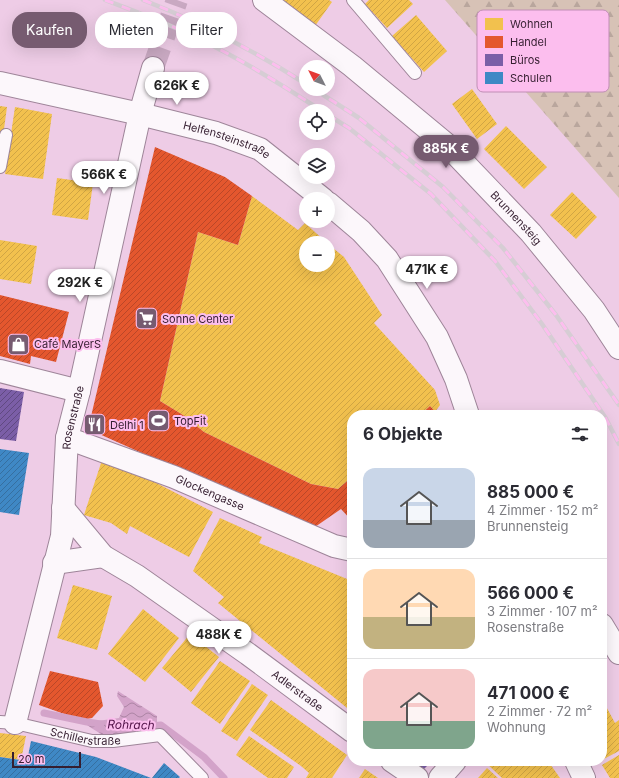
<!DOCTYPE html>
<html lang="de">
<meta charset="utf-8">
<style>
body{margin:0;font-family:Inter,sans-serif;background:#f2f2f3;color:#2b2b33;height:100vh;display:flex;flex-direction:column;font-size:15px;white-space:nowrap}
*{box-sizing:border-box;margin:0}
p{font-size:13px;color:#7c7c81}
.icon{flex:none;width:22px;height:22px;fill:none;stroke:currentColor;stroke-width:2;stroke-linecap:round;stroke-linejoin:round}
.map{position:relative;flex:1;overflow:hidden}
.sheet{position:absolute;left:347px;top:410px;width:260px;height:356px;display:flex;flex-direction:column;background:#fff;border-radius:16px;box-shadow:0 4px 16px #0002}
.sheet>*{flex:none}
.guide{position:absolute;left:12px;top:12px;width:275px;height:36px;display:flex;gap:8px}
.needle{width:26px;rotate:312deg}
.tools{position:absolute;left:299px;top:60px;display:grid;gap:8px}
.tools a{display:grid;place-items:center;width:36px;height:36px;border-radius:50%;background:#fff;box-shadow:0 4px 16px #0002;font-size:20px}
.scale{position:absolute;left:12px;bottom:10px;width:69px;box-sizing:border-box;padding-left:4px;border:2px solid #351e30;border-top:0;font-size:11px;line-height:14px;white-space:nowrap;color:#351e30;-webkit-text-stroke:3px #fcbeee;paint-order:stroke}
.price{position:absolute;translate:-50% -34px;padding:0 9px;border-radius:14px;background:#fff;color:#222;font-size:13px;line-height:26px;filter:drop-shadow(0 1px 2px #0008)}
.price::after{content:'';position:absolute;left:50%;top:24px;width:12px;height:9px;margin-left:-6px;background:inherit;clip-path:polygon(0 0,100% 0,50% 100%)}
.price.selected{background:#765b70;color:#fff}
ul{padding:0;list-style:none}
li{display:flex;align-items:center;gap:12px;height:100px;padding:0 16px}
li+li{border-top:1px solid #e1e1e2}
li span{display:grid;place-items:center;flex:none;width:112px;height:80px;border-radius:12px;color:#555}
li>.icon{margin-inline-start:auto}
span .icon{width:48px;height:48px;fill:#fffc;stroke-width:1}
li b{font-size:17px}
h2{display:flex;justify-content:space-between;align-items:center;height:48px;padding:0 16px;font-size:17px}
.tag{padding:0 14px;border-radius:16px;background:#fff;box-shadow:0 4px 16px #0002;font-size:14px;line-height:36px}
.tag.selected{background:#765b70;color:#fff}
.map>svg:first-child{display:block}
</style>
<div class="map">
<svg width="619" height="778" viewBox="0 0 619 778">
<defs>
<pattern id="forest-firs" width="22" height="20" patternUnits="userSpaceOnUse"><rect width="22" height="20" fill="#d7c2b6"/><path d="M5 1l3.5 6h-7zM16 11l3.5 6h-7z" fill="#b9a69d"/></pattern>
<pattern id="water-waves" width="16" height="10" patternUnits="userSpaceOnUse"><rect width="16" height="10" fill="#d3a3c9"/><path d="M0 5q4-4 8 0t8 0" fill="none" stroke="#ac84a4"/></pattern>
<pattern id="homes-hatch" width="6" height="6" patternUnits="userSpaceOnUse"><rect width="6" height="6" fill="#f2c14e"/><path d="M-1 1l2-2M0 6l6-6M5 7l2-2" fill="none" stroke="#d0a544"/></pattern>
<pattern id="shops-hatch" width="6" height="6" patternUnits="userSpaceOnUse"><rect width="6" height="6" fill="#e4572e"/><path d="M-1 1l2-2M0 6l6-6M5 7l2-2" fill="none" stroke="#ba4728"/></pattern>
<pattern id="offices-hatch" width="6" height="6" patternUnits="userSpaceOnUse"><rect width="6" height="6" fill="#7b5ea7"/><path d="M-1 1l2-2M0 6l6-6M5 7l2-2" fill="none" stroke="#604981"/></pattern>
<pattern id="schools-hatch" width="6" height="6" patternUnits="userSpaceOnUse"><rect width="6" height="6" fill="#3f88c5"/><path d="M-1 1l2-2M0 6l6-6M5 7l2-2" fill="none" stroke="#366fa0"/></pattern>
</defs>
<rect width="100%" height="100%" fill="#eecce6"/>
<path fill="url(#forest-firs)" d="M445,0h174v198z"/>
<path fill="url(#water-waves)" d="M118,691l39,25v13c-10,4 -33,11 -44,10 -8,-2 -19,-9 -26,-14l10,-4 22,-3 5,-11 -7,-11z"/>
<path fill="url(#homes-hatch)" d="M279,0h50l3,2 -17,24z
M369,0h40l4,4 -26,24 -22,-24z
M416,15l31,36 -23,21 -32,-36z
M472,89l25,35 -20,15 -25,-35z
M0,106l7,1 -6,44h-1z
M15,107l37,7 -9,65 -38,-5z
M506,126l41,41 -23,22 -40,-40z
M57,178l36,5 -5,37 -36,-5z
M572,192l25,25 -21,22 -26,-24z
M252,196l46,34 7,-7 22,20h-21v22h22v-21l16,13 38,58 -8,8 61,67 5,15 -5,7 -5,-6 -10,9h-68v62l-14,12 -27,-5 -107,-52 -21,-17 -23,-14 38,-169 40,13z
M0,240l37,6 -6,38 -31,-5z
M102,460l27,9 84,43 -24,45 -59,-31 -3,8 -16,-11 -27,-8z
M220,518l42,19 -3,6 93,38v131l-134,-109 6,-6 -31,-26z
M73,585l39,11 -15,54 -40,-12z
M143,609l36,29 -34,44 -37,-28z
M190,634l29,23 -28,35 -29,-24z
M220,661l30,20 -30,43 -29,-21z
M252,684l16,11 -31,46 -16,-10z
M602,699l13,24 4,-3v31l-17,9z
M271,700l76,55 -15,23h-26l3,-5 -8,-7 -51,-36z
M0,733l26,3 -5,24 -21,-3z
M249,736l45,31 -7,11h-19l-32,-23z
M619,755v23h-9l-8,-13z
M486,761h62l12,17h-58l-17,-16z
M487,768l11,10h-20z
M365,769l13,9h-19z"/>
<path fill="url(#shops-hatch)" d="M155,147l70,30 27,19 -14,49 -40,-13 -38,169 23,14 21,17 107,52 27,5 14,-12v44l-11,-12 -29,20 -224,-100z
M0,295l69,17 -13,50 -25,-6 -1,8 -30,-8z
M430,406l8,9h-18z
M50,671l48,11 5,24 -11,12 -11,2 -42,-15z"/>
<path fill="url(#offices-hatch)" d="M0,388l24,4 -8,49 -16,-2z
M412,761h20l-9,9z"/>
<path fill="url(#schools-hatch)" d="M0,449l29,4 -10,62 -19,-3z
M31,741l65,16 55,21h-151v-21l27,4z
M164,763l16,14 -1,1h-27z"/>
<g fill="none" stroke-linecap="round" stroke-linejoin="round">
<path stroke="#d3a3c9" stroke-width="7" d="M44,713l43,9 14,2
M149,726l12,-1 43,32 20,21"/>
<path stroke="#c9a9c2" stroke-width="22" stroke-dasharray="22 11" stroke-linecap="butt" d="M153,68l24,-68"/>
<defs>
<g id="lane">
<path d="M353,0l62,73"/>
<path d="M0,167l6,-32"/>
<path id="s1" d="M0,722l15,1 77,18h21l47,-6 42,43"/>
</g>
<g id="street">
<path id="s2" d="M264,0l88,66 94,78 85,89 63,77 25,38"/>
<path d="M0,371l79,20"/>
<path id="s3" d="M67,438l107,39 160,69 18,4"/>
<path id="s4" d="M63,508l40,48 34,20 111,78 104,77"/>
<path d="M54,563l49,-7"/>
<path d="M602,625l17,28"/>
<path id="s5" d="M15,723l47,-187 5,-98 12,-47 61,-277 13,-46"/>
<path d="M392,761l25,17"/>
<path d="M440,778l15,-17"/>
</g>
<g id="secondary">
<path id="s6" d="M0,83l140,31 76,19 44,16 63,50"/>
<path d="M328,203l33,28 26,28 50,78 19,42 12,36"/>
<path d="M576,761l8,17"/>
</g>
</defs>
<use href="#lane" stroke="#9e8599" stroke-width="14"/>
<use href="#street" stroke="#9e8599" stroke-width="24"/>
<use href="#secondary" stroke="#9e8599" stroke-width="24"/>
<use href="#lane" stroke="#fcf7fb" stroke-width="12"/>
<use href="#street" stroke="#fcf7fb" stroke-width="22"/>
<use href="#secondary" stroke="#fcf7fb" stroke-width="22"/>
<defs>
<path id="rail" d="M105,0c37,14 75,28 110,47 37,19 72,41 107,64
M143,0c57,22 111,51 163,84
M314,89l45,29 84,69 60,61 53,67 63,90
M328,115l21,13 82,66 64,67 47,63 63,93 14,27"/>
</defs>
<use href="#rail" stroke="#d6cdd4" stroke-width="4.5"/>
<use href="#rail" stroke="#fcbeee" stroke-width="3" stroke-dasharray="9" stroke-linecap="butt"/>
</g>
<defs>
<symbol id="supermarket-square" viewBox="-11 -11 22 22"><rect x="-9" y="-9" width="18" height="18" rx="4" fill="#765b70" stroke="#fcbeee"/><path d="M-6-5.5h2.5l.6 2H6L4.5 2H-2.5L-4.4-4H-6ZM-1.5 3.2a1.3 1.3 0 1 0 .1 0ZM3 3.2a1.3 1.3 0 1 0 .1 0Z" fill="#fff"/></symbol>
<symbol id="shop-square" viewBox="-11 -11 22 22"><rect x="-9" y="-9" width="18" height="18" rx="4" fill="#765b70" stroke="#fcbeee"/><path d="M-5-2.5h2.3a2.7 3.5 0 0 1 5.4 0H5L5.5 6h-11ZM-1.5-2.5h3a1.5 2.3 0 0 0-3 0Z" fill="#fff"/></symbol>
<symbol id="stadium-square" viewBox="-11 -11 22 22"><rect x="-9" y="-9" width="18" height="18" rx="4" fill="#765b70" stroke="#fcbeee"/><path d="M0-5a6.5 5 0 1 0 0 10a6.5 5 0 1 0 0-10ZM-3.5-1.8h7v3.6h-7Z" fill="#fff"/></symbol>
<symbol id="restaurant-square" viewBox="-11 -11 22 22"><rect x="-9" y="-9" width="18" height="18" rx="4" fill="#765b70" stroke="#fcbeee"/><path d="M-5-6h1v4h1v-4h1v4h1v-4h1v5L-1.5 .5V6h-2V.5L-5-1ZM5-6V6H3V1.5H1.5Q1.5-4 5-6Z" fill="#fff"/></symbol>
</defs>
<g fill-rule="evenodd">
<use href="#supermarket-square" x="134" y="306" width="25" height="25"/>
<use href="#shop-square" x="6" y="332" width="25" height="25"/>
<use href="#stadium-square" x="146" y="408" width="25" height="25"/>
<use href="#restaurant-square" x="82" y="412" width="25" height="25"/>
</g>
<g text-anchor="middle" stroke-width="4" stroke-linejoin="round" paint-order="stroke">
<g font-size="11" fill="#351e30" stroke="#fcbeee">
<text dy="4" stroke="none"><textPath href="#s6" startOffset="234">Helfensteinstraße</textPath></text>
<text dy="4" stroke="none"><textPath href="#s2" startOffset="334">Brunnensteig</textPath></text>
<text dy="4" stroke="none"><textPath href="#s5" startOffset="312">Rosenstraße</textPath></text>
<text dy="4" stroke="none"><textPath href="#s3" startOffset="153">Glockengasse</textPath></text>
<text dy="4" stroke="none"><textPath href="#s4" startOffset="299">Adlerstraße</textPath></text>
<text dy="4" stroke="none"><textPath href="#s1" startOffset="87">Schillerstraße</textPath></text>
</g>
<g font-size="11" fill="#351e30" stroke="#fcbeee" text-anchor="start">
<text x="162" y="323">Sonne Center</text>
<text x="34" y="348">Café MayerS</text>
<text x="174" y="425">TopFit</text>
<text x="110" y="429">Delhi 1</text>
</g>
<g font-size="12" font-style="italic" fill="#521248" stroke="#fcbeee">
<text transform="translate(131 725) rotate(1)" y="4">Rohrach</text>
</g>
</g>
<rect x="477" y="10" width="132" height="82" rx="6" fill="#fcbeee" stroke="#c08eb5" stroke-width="1"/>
<rect x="485" y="18" width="18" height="12" fill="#f2c14e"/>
<rect x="485" y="36" width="18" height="12" fill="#e4572e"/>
<rect x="485" y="54" width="18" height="12" fill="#7b5ea7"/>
<rect x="485" y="72" width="18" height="12" fill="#3f88c5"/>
<g font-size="11" fill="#351e30">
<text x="510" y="28">Wohnen</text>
<text x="510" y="46">Handel</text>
<text x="510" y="64">Büros</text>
<text x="510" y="82">Schulen</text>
</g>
</svg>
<div class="tools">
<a><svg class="needle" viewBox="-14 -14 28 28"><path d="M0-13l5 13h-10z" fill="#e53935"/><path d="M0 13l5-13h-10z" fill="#7c7c81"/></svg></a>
<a><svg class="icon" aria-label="locate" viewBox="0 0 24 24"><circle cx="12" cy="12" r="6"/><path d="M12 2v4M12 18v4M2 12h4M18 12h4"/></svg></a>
<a><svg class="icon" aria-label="layers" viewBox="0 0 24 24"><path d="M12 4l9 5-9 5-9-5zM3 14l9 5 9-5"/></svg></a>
<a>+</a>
<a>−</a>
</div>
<div class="scale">20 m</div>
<b class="price" style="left:177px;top:106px">626K €</b>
<b class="price selected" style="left:446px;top:169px">885K €</b>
<b class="price" style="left:104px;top:195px">566K €</b>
<b class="price" style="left:427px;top:290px">471K €</b>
<b class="price" style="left:80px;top:303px">292K €</b>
<b class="price" style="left:219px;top:655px">488K €</b>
<div class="guide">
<a class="tag selected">Kaufen</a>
<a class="tag">Mieten</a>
<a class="tag">Filter</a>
</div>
<section class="sheet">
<h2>6 Objekte<svg class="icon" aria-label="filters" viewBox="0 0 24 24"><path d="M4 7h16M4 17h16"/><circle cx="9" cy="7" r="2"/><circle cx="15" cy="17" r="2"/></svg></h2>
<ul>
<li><span style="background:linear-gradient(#c9d6e8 65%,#9aa5b1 0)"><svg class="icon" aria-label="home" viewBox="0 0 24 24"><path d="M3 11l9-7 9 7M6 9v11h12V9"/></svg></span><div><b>885 000 €</b><p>4 Zimmer · 152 m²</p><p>Brunnensteig</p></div></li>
<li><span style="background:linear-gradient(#ffd9b3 60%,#c2b280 0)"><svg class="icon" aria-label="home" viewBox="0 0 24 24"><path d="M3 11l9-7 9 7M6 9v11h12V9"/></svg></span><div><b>566 000 €</b><p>3 Zimmer · 107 m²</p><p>Rosenstraße</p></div></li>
<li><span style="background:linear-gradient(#f6c9c9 65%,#7fa58c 0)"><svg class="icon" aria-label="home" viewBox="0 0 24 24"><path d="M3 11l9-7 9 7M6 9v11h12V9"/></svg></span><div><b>471 000 €</b><p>2 Zimmer · 72 m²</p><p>Wohnung</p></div></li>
</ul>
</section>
</div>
